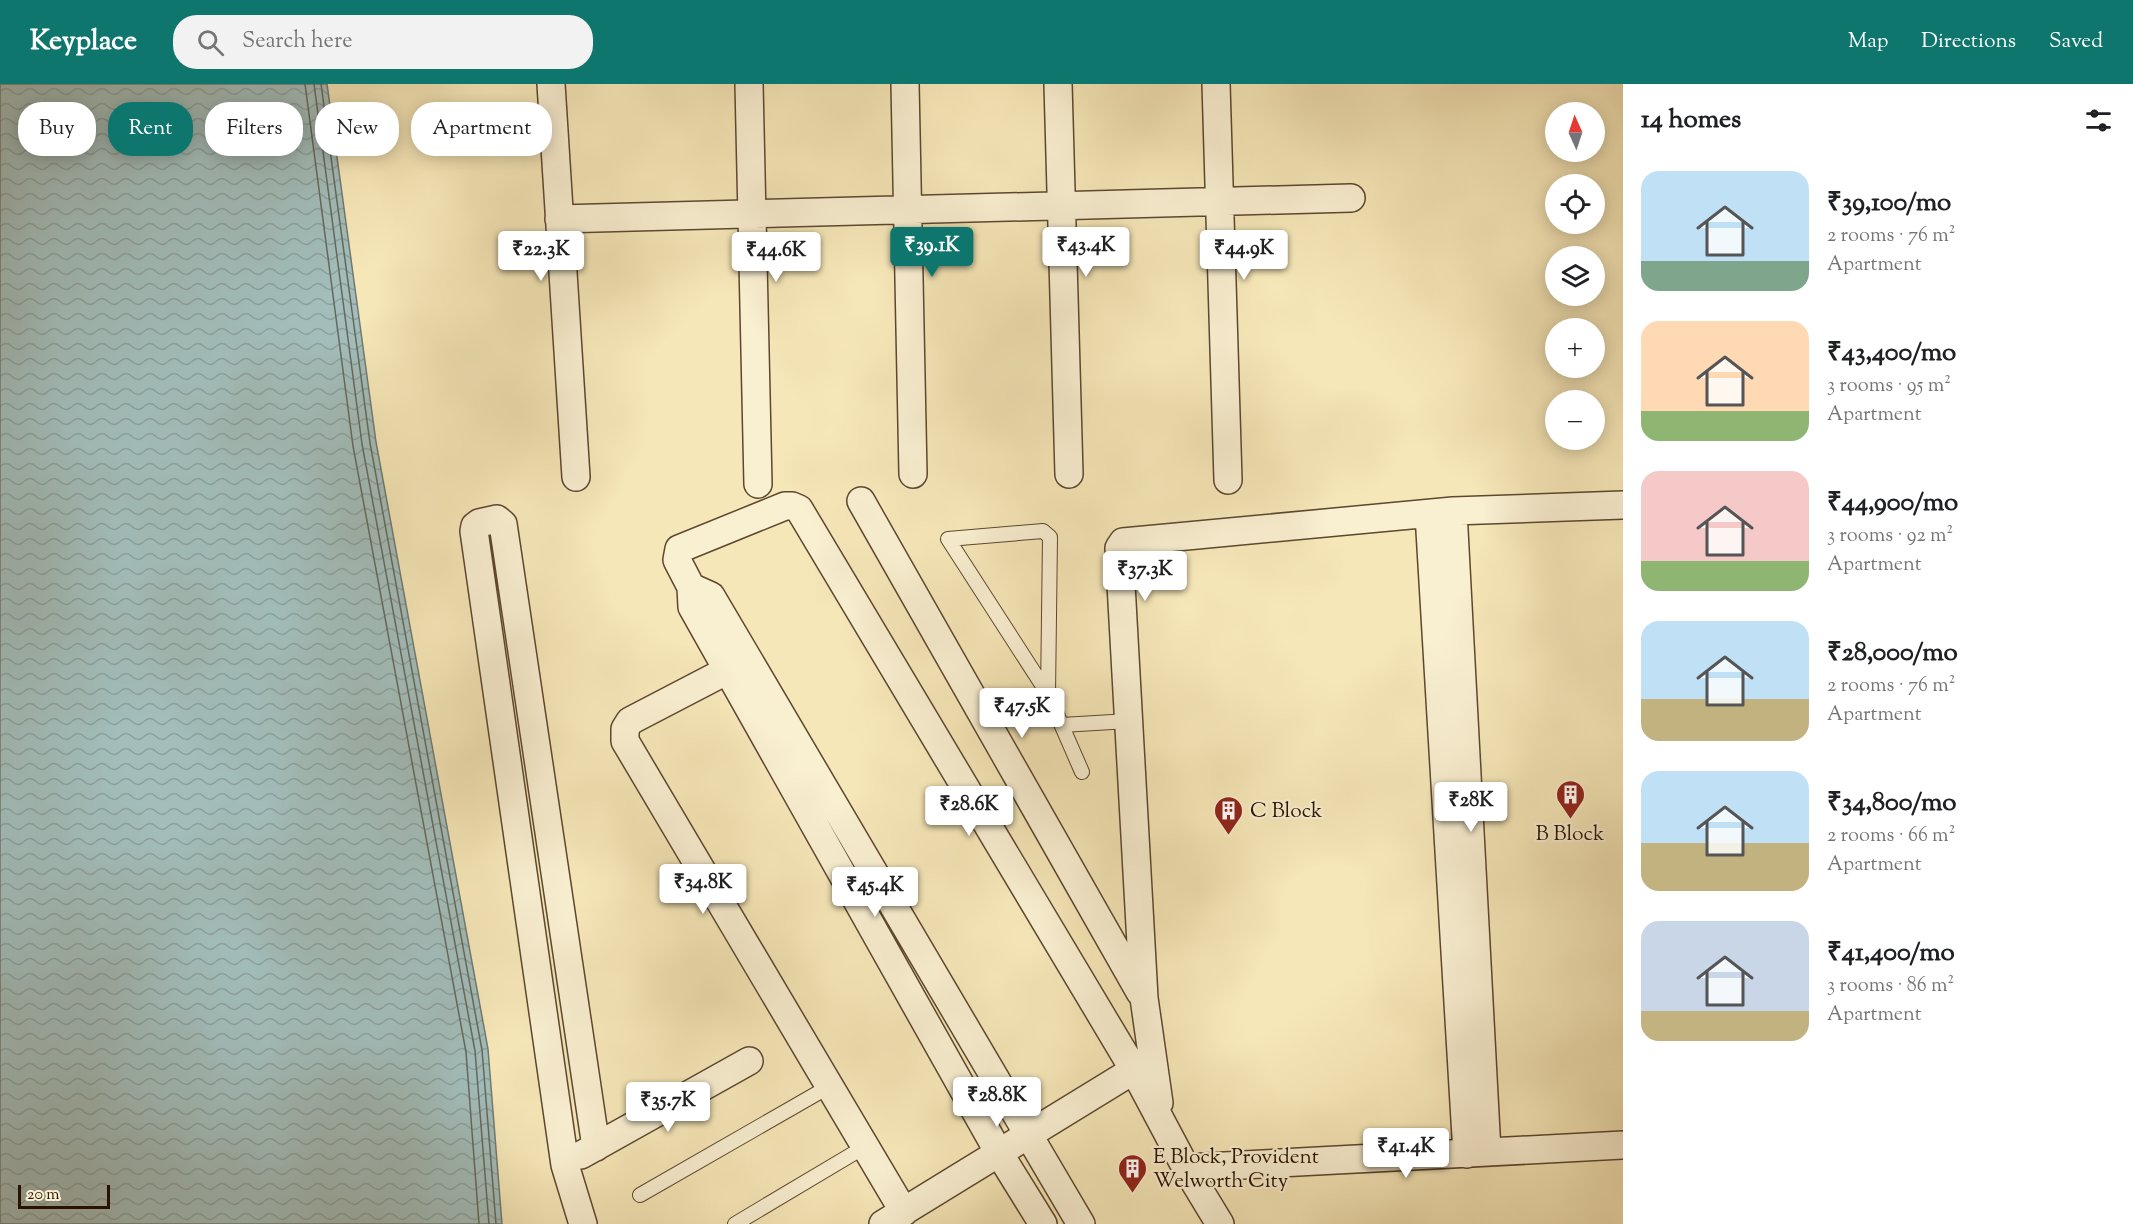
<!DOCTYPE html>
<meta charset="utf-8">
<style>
body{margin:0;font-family:"Sorts Mill Goudy",serif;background:#f2f2f2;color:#202124;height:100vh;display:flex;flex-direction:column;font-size:22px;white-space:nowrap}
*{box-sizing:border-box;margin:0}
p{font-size:20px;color:#757577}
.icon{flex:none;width:33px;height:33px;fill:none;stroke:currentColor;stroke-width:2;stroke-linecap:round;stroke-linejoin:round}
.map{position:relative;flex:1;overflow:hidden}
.panel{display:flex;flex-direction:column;background:#fff;width:510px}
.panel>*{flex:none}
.top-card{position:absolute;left:18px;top:18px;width:570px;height:54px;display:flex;gap:12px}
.needle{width:39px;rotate:357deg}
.controls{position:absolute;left:1545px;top:18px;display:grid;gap:12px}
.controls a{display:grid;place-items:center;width:60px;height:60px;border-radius:50%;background:#fff;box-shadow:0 3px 15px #0003;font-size:30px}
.scale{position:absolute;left:18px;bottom:15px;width:92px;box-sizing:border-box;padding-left:6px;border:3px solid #281201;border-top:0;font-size:16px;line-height:21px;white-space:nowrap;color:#281201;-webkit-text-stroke:4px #f9efd1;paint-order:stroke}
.price{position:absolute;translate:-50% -51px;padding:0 14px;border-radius:6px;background:#fff;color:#222;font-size:20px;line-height:39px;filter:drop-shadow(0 2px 3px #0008)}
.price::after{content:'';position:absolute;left:50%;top:36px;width:18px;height:14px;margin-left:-9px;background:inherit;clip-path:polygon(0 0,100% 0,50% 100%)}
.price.current{background:#0f766e;color:#fff}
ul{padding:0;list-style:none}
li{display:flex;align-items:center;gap:18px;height:150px;padding:0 18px}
li span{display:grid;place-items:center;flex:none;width:168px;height:120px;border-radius:18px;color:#555}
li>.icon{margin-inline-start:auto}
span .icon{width:72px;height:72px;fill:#fffc;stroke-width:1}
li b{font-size:26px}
h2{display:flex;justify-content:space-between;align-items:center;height:72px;padding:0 18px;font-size:26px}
.pill{padding:0 21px;border-radius:24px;background:#fff;box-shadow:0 3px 15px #0003;font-size:21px;line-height:54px}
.pill.current{background:#0f766e;color:#fff}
header{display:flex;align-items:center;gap:36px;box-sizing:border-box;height:84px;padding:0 30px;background:#0f766e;color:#fff}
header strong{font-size:28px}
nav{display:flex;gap:33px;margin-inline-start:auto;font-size:21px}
.search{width:420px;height:54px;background:#f2f2f2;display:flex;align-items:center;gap:15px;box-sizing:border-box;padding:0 21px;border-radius:24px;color:#757577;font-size:22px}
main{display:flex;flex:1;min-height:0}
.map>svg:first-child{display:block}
</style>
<header>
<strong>Keyplace</strong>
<div class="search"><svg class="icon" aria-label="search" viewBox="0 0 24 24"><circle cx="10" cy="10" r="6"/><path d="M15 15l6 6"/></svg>Search here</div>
<nav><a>Map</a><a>Directions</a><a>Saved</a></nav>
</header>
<main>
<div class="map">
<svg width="1623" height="1140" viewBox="0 0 1623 1140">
<defs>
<pattern id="water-waves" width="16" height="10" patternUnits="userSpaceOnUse" patternTransform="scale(1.5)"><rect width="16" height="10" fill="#a2bdba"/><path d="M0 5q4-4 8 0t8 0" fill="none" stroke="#8ca19e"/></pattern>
</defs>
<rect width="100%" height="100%" fill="#f6e7b8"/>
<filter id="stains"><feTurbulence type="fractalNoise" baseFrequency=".00333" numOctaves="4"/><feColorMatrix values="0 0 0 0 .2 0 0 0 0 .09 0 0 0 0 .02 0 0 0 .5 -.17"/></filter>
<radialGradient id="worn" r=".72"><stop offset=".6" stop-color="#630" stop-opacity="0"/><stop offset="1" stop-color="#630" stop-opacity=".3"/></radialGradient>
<path fill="url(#water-waves)" stroke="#717970" stroke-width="1.5" d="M0,0h327l49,358 112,607 14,175h-502z"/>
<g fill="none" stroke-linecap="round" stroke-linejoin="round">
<path stroke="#65685e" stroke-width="1.5" d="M305,0l48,362 113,606 13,172
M314,0l48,360 113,607 14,173
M321,0l49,359 112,607 14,174"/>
<defs>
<path id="service" d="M1048,610l2,-157 -7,-6 -95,8 100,155 34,78
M1062,641l67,-4
M640,1111l190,-109
M735,1140l131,-78"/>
<path id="minor" d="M551,0l25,393
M749,0l9,400
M905,0l8,390
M1058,0l11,390
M1216,0l12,396
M559,135l792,-21
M861,417l279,491
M1453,427l34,641
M1429,430l38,640
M691,503l20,9 370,628
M728,586l-98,51 -5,8v12l279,471
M1159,1019l-15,-105 -25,-450 4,-6 330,-31 170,-6
M581,1071l168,-94
M1186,1084l437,-23
M583,1140l-18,-59 -91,-634 1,-5 4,-3 18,-4 6,5 93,623
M883,1140l251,-154
M1043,1140l-44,-71 -307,-546 -1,-20 -14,-27 2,-11 106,-43h7l7,3 335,561 52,98 34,56"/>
</defs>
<use href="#service" stroke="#5c472f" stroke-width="16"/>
<use href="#minor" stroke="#5c472f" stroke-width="30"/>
<use href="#service" stroke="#f9efd1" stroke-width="14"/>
<use href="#minor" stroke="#f9efd1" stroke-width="27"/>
</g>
<defs>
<symbol id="building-pin" viewBox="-11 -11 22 30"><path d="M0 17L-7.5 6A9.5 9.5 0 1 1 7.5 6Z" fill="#8f2418" stroke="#f9efd1"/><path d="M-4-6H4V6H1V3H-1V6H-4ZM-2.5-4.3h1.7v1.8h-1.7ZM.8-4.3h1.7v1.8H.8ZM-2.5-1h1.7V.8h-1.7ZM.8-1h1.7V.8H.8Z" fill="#fff"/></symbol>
</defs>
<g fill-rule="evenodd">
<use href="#building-pin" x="1554" y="694" width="33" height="45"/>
<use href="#building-pin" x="1212" y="710" width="33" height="45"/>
<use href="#building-pin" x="1116" y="1068" width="33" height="45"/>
</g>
<g text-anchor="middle" stroke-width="4.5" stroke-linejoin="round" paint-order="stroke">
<g font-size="21" fill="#281201" stroke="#f9efd1" text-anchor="start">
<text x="1250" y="733">C Block</text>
<text x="1570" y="756" text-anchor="middle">B Block</text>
<text x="1153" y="1079">E Block, Provident<tspan x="1153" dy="24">Welworth City</tspan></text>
</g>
</g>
<rect width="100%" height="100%" filter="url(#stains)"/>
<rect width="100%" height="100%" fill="url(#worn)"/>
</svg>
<div class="controls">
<a><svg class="needle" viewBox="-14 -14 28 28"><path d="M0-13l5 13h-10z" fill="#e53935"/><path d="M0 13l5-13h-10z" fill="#757577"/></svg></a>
<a><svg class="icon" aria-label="locate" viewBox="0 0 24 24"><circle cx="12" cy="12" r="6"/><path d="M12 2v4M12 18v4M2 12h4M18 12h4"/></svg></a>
<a><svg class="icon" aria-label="layers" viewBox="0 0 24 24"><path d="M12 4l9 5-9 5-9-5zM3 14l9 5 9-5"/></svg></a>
<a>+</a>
<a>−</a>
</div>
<div class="scale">20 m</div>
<b class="price current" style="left:932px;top:194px">₹39.1K</b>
<b class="price" style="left:1086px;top:194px">₹43.4K</b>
<b class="price" style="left:1244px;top:197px">₹44.9K</b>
<b class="price" style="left:541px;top:198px">₹22.3K</b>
<b class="price" style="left:776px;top:199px">₹44.6K</b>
<b class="price" style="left:1145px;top:518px">₹37.3K</b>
<b class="price" style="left:1022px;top:655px">₹47.5K</b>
<b class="price" style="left:1471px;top:749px">₹28K</b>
<b class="price" style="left:969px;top:753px">₹28.6K</b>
<b class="price" style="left:703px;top:831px">₹34.8K</b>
<b class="price" style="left:875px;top:834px">₹45.4K</b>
<b class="price" style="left:997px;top:1044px">₹28.8K</b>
<b class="price" style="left:668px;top:1049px">₹35.7K</b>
<b class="price" style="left:1406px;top:1095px">₹41.4K</b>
<div class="top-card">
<a class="pill">Buy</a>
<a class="pill current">Rent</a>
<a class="pill">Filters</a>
<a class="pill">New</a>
<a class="pill">Apartment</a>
</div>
</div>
<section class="panel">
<h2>14 homes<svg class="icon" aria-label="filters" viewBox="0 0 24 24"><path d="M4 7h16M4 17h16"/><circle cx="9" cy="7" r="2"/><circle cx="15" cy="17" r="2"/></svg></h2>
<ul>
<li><span style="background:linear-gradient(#bfe0f5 75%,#7fa58c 0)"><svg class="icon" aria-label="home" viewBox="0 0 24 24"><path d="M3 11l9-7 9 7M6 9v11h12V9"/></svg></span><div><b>₹39,100/mo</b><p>2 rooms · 76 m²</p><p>Apartment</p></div></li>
<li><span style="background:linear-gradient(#ffd9b3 75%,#8fb573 0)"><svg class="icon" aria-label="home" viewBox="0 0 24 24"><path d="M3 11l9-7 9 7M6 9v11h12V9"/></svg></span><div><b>₹43,400/mo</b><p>3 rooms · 95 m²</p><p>Apartment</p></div></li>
<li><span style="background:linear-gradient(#f6c9c9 75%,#8fb573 0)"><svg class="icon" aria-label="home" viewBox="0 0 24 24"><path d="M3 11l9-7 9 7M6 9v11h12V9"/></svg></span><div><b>₹44,900/mo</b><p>3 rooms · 92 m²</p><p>Apartment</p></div></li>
<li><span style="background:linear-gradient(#bfe0f5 65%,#c2b280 0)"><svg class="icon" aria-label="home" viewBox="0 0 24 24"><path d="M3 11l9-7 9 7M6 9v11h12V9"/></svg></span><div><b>₹28,000/mo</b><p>2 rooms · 76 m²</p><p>Apartment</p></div></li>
<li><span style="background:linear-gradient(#bfe0f5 60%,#c2b280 0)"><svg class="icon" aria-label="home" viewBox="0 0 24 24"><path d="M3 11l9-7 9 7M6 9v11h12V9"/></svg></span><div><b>₹34,800/mo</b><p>2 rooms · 66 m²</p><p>Apartment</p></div></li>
<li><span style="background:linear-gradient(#c9d6e8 75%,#c2b280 0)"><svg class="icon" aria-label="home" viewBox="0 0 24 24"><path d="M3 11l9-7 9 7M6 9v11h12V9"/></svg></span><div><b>₹41,400/mo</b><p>3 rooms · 86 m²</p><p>Apartment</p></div></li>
</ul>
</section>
</main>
